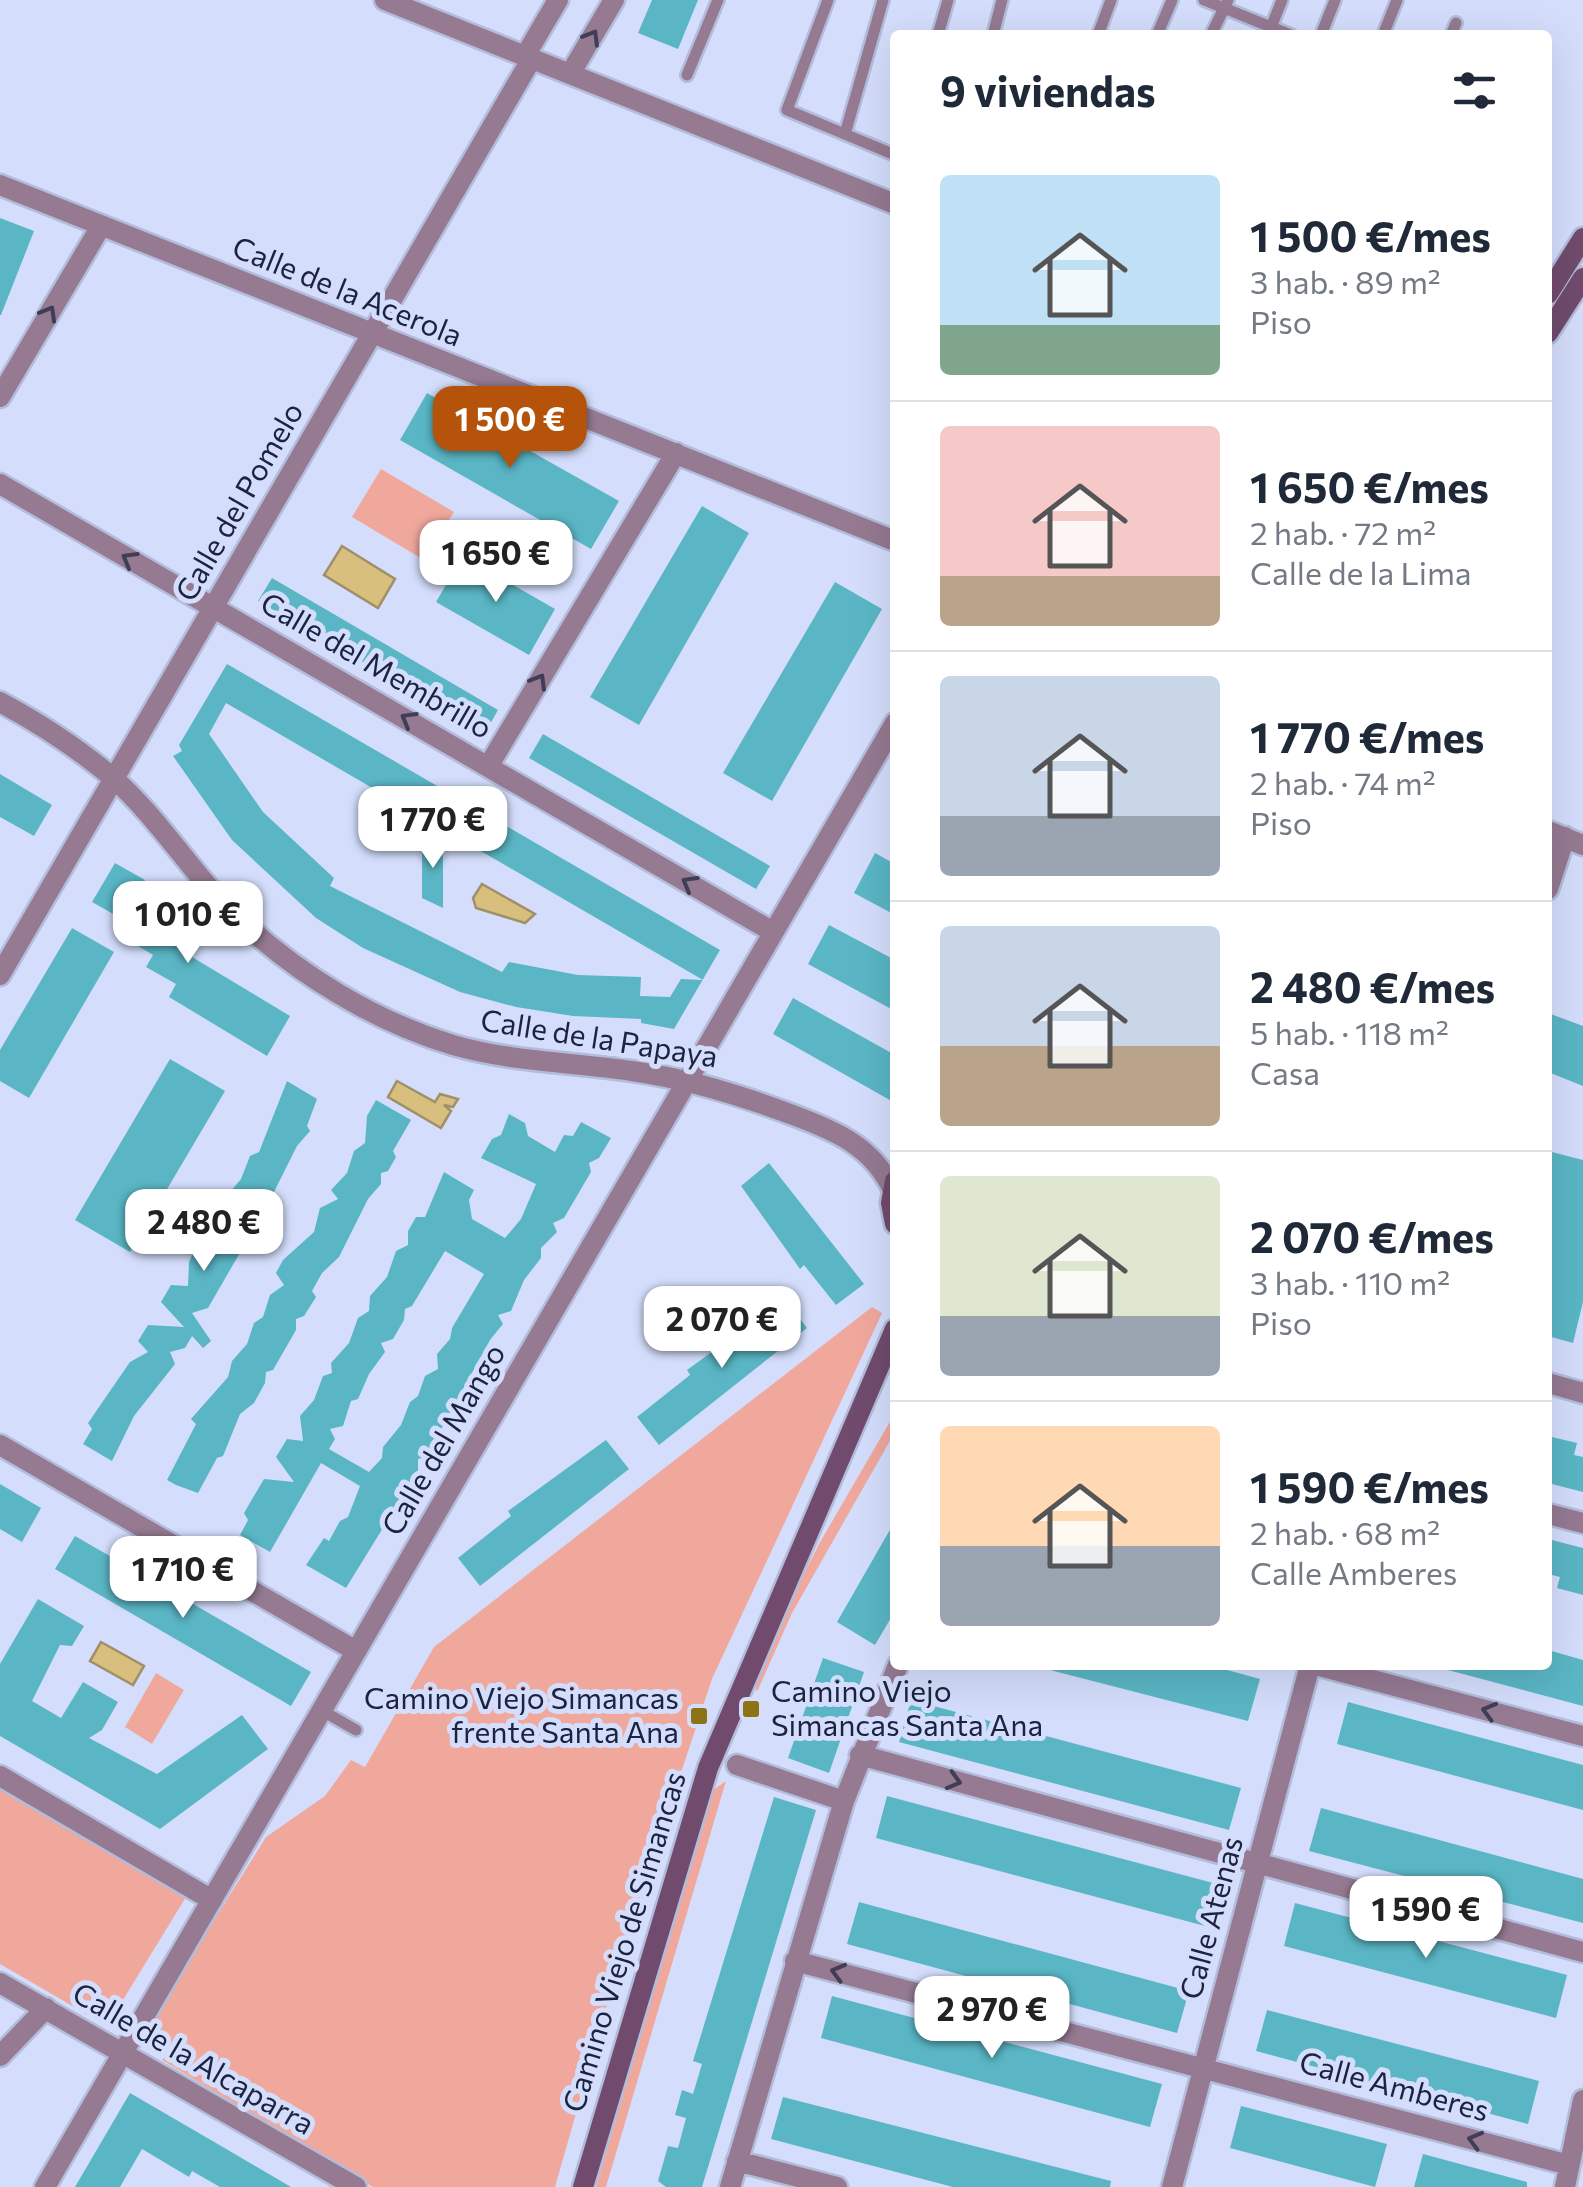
<!DOCTYPE html>
<html lang="es">
<meta charset="utf-8">
<style>
body{margin:0;font-family:Commissioner,sans-serif;background:#f2f2f3;color:#1f2937;height:100vh;display:flex;flex-direction:column;font-size:38px;white-space:nowrap}
*{box-sizing:border-box;margin:0}
p{font-size:32px;color:#747a83}
.icon{flex:none;width:55px;height:55px;fill:none;stroke:currentColor;stroke-width:2;stroke-linecap:round;stroke-linejoin:round}
.map{position:relative;flex:1;overflow:hidden}
.drawer{position:absolute;left:890px;top:30px;width:662px;height:1640px;display:flex;flex-direction:column;background:#fff;border-radius:10px;box-shadow:0 10px 40px #0002}
.drawer>*{flex:none}
.price{position:absolute;translate:-50% -85px;padding:0 22px;border-radius:20px;background:#fff;color:#222;font-size:32px;line-height:65px;filter:drop-shadow(0 2px 5px #0008)}
.price::after{content:'';position:absolute;left:50%;top:60px;width:30px;height:22px;margin-left:-15px;background:inherit;clip-path:polygon(0 0,100% 0,50% 100%)}
.price.selected{background:#b45309;color:#fff}
ul{padding:0;list-style:none}
li{display:flex;align-items:center;gap:30px;height:250px;padding:0 50px}
li+li{border-top:2px solid #e0e1e3}
li span{display:grid;place-items:center;flex:none;width:280px;height:200px;border-radius:10px;color:#555}
li>.icon{margin-inline-start:auto}
span .icon{width:120px;height:120px;fill:#fffc;stroke-width:1}
li b{font-size:42px}
h2{display:flex;justify-content:space-between;align-items:center;height:120px;padding:0 50px;font-size:42px}
.map>svg:first-child{display:block}
</style>
<div class="map">
<svg width="1583" height="2187" viewBox="0 0 1583 2187">
<rect width="100%" height="100%" fill="#d4defc"/>
<path fill="#f0a89d" d="M381,469l73,43 -30,48 -72,-43z
M872,1307l10,6 -170,366 -87,263 -70,245h-182l-211,-127 9,-10 -6,-13 -18,-9 119,-191 59,-41 26,-36 14,7 69,-120z
M895,1413v19l-103,181 -35,79 -5,-14 67,-134z
M156,1673l28,17 -32,54 -27,-17z
M726,1781l-120,406h-10l117,-397z
M0,1789l186,108 -79,129 -107,-62z"/>
<path fill="#d8bf7d" stroke="#9f906a" stroke-width="2.5" d="M342,546l53,33 -17,29 -54,-33z
M482,884l53,30 -10,9 -49,-15 -3,-10z
M397,1081l38,21 5,-8 18,5 -5,8 -9,-2 7,6 -10,17 -53,-31z
M101,1642l43,24 -11,19 -43,-24z"/>
<path fill="#5ab6c5" fill-rule="evenodd" d="M652,0h46l-20,49 -40,-16z
M0,218l34,13 -33,84h-1z
M427,393l192,108 -28,48 -191,-109z
M702,506l47,27 -110,192 -49,-28z
M463,556l92,53 -26,46 -93,-53z
M272,578l226,132 -13,23 -227,-132z
M835,582l47,27 -110,192 -49,-28z
M227,664l493,286 -46,79 -33,-6v-4l-68,-3 -57,-9 -56,-15 -97,-44 -47,-30 -84,-78 -59,-84 9,-5 -3,-6zM226,703l81,47 396,230 -22,-1 -11,18 -30,-1 1,-19 -63,-2 -69,-13 -7,10 -172,-86 4,-8 -71,-66 -54,-78z
M543,734l227,132 -14,23 -227,-131z
M0,774l52,31 -18,31 -34,-19z
M440,833l3,25v50l-21,-10v-53z
M875,853l20,11v51l-41,-22z
M115,863l30,17 -7,13 30,17 -7,12 39,22 -8,13 98,59 -23,40 -98,-59 7,-13 -30,-17 7,-12 -38,-23 7,-13 -30,-17z
M829,925l66,35v51l-87,-47z
M72,928l42,24 -85,146 -29,-17v-31z
M793,998l102,57v48l-122,-69z
M1548,1013l35,13v60l-35,-14z
M170,1059l55,32 -95,161 -55,-32z
M287,1081l30,18 -10,27 3,5 -13,15 -29,58 -8,4v10l-52,90 -16,5 19,28 -8,7 -11,-12 -7,12 -15,4 5,12 -41,52 -22,45 -29,-17 9,-15 -4,-6 42,-61 18,-10 -10,-11 10,-16 36,2 -23,-25 10,-17 17,1 1,-24 21,-44 32,2 -16,-23 15,-18 9,-23 9,-4z
M376,1100l35,20 -18,31 3,6 -8,14 -7,2v11l-13,15 -29,58 -17,16 -10,18 4,6 -12,19 -8,3v11l-23,40 -7,2 -1,11 -11,20 -14,11 -17,42 -6,2 -19,35 -22,-8 -9,-5 29,-56 -5,-5 37,-42 4,-16 15,-17 7,-21 9,-6 7,-22 14,-10 -8,-12 7,-13 31,-28 6,-24 18,-9 -7,-9 16,-17 7,-22 11,-8 2,-27z
M509,1114l16,9 3,13 27,16 9,-17 9,1 8,-14 30,16 -12,20 -10,5 2,9 -27,46 -11,5 4,9 -16,16v10l-17,22 -13,31 -13,4 5,9 -13,16 -64,117 -8,2v12l-72,117 -40,-23 18,-27 5,3 11,-20 8,-4 12,-31 -39,-23 -51,89 -30,-17 8,-15 -4,-7 20,-34 30,3 -18,-25 11,-18 16,2 -3,-25 14,-16 9,-24 9,-3 -1,-10 18,-20 9,-25 11,-7 1,-15 17,-19 9,-26 12,-6v-14l8,-14h9l19,-45 30,18 -5,10 3,19 33,19 16,-19 15,-35 -55,-26 11,-19 9,-4zM445,1251l39,23 -32,54 -2,11 -13,15 1,15 -13,7 -7,20 -8,6 -9,23 -18,22 -1,11 -13,14 -40,-23 6,-10 -5,-10 13,-3 8,-25 7,-2 11,-25 16,-22 -4,-9 12,-4 11,-19 1,-11 7,-3z
M1548,1151l35,9v142l-10,41 -25,-7z
M769,1163l95,121 -28,21 -32,-40 -4,4 -59,-83z
M785,1299l22,29 -148,117 -22,-28 53,-42 -3,-5z
M1552,1437l25,6 -3,12 9,2v35l-35,-9z
M606,1440l23,29 -149,117 -22,-28 53,-42 -3,-5z
M0,1484l41,24 -19,34 -22,-13z
M895,1521v90l-20,34 -38,-23z
M75,1536l236,136 -20,34 -236,-137z
M1548,1539l35,9v47l-26,-7 3,-11 -12,-3z
M38,1599l46,27 -12,20 -12,-1 -28,56 29,17 22,-36 35,20 -16,28 -13,8 68,36 85,-59 26,34 -108,80 -160,-93v-72z
M1548,1650l35,10v46l-135,-36 1,-5h99z
M823,1658l41,14 -35,101 -41,-15z
M1051,1665h158l51,14 -12,42 -198,-51z
M911,1700l330,88 -12,42 -330,-88z
M1348,1702l235,63v45l-246,-66z
M887,1796l330,88 -12,42 -329,-88z
M774,1797l42,13 -114,377h-36l-8,-6 10,-35 10,2 8,-30 -11,-3 7,-25 11,4 9,-30 -9,-3z
M1321,1808l262,71v44l-274,-72z
M859,1902l330,89 -12,42 -330,-89z
M1295,1903l272,72 -11,43 -272,-72z
M832,1996l330,88 -12,43 -329,-89z
M1267,2010l272,71 -11,43 -272,-73z
M130,2093l98,57 63,37h-71l-28,-16 -3,6 -47,-28 -22,38h-45z
M783,2097l328,84 -1,6h-157l-182,-48z
M1241,2106l146,38 -12,43 -145,-39z
M1423,2154l104,28v5h-113z"/>
<g fill="none" stroke-linecap="round" stroke-linejoin="round">
<defs>
<path id="lane" d="M828,0l-41,110 108,45
M1204,0l87,35
M938,35l10,-35
M993,35l9,-35
M1098,35l13,-35
M1157,35l15,-35
M1211,35l17,-35
M1268,35l14,-35
M1321,35l14,-35
M1383,35l14,-35
M1451,35l5,-12
M687,75l31,-75
M845,134l38,-134
M321,1710l35,20"/>
<path id="street" d="M385,0l510,204
M525,56l33,-56
M570,74l44,-74
M0,185l895,356
M0,397l101,-171
M0,484l773,448
M0,702c39,21 79,47 113,76 47,41 80,98 126,141 60,56 135,102 214,126 59,17 119,17 179,26 57,8 108,24 161,44 43,16 78,31 99,73
M489,765l187,-312
M1548,831l35,14
M1548,889l17,-52
M0,975l532,-917
M1548,1383l35,10
M0,1445l356,206
M1548,1514l35,9
M1316,1665l267,71
M860,1755l723,197
M737,1765l107,36
M0,1776l212,124
M795,1961l774,204
M0,1983l356,204
M0,2056l46,-48
M737,2161l100,26
M45,2187l850,-1464
M730,2187l114,-386 54,-136
M1172,2187l138,-522
M1565,2187l18,-87"/>
<path id="secondary" d="M1548,294l35,-56
M1548,333l35,-55
M895,1181l-4,22 4,21
M583,2187l125,-419 187,-439"/>
</defs>
<use href="#lane" stroke="#b3bcda" stroke-width="16"/>
<use href="#street" stroke="#b3bcda" stroke-width="25"/>
<use href="#secondary" stroke="#b3bcda" stroke-width="25"/>
<use href="#lane" stroke="#957a92" stroke-width="11"/>
<use href="#street" stroke="#957a92" stroke-width="20"/>
<use href="#secondary" stroke="#704b6d" stroke-width="20"/>
</g>
<defs><path id="oneway-chevron" d="M-2-3.5L2.5 0L-2 3.5" fill="none" stroke-width="1.6" stroke-linecap="round" stroke-linejoin="round" transform="scale(2.5)"/></defs>
<g stroke="#403d57">
<use href="#oneway-chevron" transform="translate(592 37) rotate(-59)"/>
<use href="#oneway-chevron" transform="translate(49 313) rotate(-60)"/>
<use href="#oneway-chevron" transform="translate(129 559) rotate(-150)"/>
<use href="#oneway-chevron" transform="translate(539 681) rotate(-59)"/>
<use href="#oneway-chevron" transform="translate(408 719) rotate(-150)"/>
<use href="#oneway-chevron" transform="translate(689 883) rotate(-150)"/>
<use href="#oneway-chevron" transform="translate(1489 1711) rotate(-165)"/>
<use href="#oneway-chevron" transform="translate(954 1781) rotate(16)"/>
<use href="#oneway-chevron" transform="translate(838 1972) rotate(-165)"/>
<use href="#oneway-chevron" transform="translate(1475 2140) rotate(-165)"/>
</g>
<g fill="#8e7216" stroke="#d4defc" stroke-width="4">
<rect x="741" y="1699" width="20" height="20" rx="5"/>
<rect x="689" y="1706" width="20" height="20" rx="5"/>
</g>
<g text-anchor="middle" stroke-width="10" stroke-linejoin="round" paint-order="stroke">
<g font-size="30" fill="#1b233e" stroke="#d4defc">
<text transform="translate(347 292) rotate(22)" y="10">Calle de la Acerola</text>
<text transform="translate(240 502) rotate(-60)" y="10">Calle del Pomelo</text>
<text transform="translate(376 666) rotate(30)" y="10">Calle del Membrillo</text>
<text transform="translate(599 1039) rotate(9)" y="10">Calle de la Papaya</text>
<text transform="translate(444 1440) rotate(-60)" y="10">Calle del Mango</text>
<text transform="translate(1212 1918) rotate(-75)" y="10">Calle Atenas</text>
<text transform="translate(625 1942) rotate(-73)" y="10">Camino Viejo de Simancas</text>
<text transform="translate(193 2059) rotate(30)" y="10">Calle de la Alcaparra</text>
<text transform="translate(1394 2087) rotate(15)" y="10">Calle Amberes</text>
</g>
<g font-size="30" fill="#1b233e" stroke="#d4defc" text-anchor="start">
<text x="771" y="1702">Camino Viejo<tspan x="771" dy="34">Simancas Santa Ana</tspan></text>
<text x="679" y="1709" text-anchor="end">Camino Viejo Simancas<tspan x="679" dy="34">frente Santa Ana</tspan></text>
</g>
</g>
</svg>
<b class="price selected" style="left:510px;top:471px">1 500 €</b>
<b class="price" style="left:496px;top:605px">1 650 €</b>
<b class="price" style="left:433px;top:871px">1 770 €</b>
<b class="price" style="left:188px;top:966px">1 010 €</b>
<b class="price" style="left:204px;top:1274px">2 480 €</b>
<b class="price" style="left:722px;top:1371px">2 070 €</b>
<b class="price" style="left:183px;top:1621px">1 710 €</b>
<b class="price" style="left:1426px;top:1961px">1 590 €</b>
<b class="price" style="left:992px;top:2061px">2 970 €</b>
<section class="drawer">
<h2>9 viviendas<svg class="icon" aria-label="filters" viewBox="0 0 24 24"><path d="M4 7h16M4 17h16"/><circle cx="9" cy="7" r="2"/><circle cx="15" cy="17" r="2"/></svg></h2>
<ul>
<li><span style="background:linear-gradient(#bfe0f5 75%,#7fa58c 0)"><svg class="icon" aria-label="home" viewBox="0 0 24 24"><path d="M3 11l9-7 9 7M6 9v11h12V9"/></svg></span><div><b>1 500 €/mes</b><p>3 hab. · 89 m²</p><p>Piso</p></div></li>
<li><span style="background:linear-gradient(#f6c9c9 75%,#b9a48a 0)"><svg class="icon" aria-label="home" viewBox="0 0 24 24"><path d="M3 11l9-7 9 7M6 9v11h12V9"/></svg></span><div><b>1 650 €/mes</b><p>2 hab. · 72 m²</p><p>Calle de la Lima</p></div></li>
<li><span style="background:linear-gradient(#c9d6e8 70%,#9aa5b1 0)"><svg class="icon" aria-label="home" viewBox="0 0 24 24"><path d="M3 11l9-7 9 7M6 9v11h12V9"/></svg></span><div><b>1 770 €/mes</b><p>2 hab. · 74 m²</p><p>Piso</p></div></li>
<li><span style="background:linear-gradient(#c9d6e8 60%,#b9a48a 0)"><svg class="icon" aria-label="home" viewBox="0 0 24 24"><path d="M3 11l9-7 9 7M6 9v11h12V9"/></svg></span><div><b>2 480 €/mes</b><p>5 hab. · 118 m²</p><p>Casa</p></div></li>
<li><span style="background:linear-gradient(#dfe7d0 70%,#9aa5b1 0)"><svg class="icon" aria-label="home" viewBox="0 0 24 24"><path d="M3 11l9-7 9 7M6 9v11h12V9"/></svg></span><div><b>2 070 €/mes</b><p>3 hab. · 110 m²</p><p>Piso</p></div></li>
<li><span style="background:linear-gradient(#ffd9b3 60%,#9aa5b1 0)"><svg class="icon" aria-label="home" viewBox="0 0 24 24"><path d="M3 11l9-7 9 7M6 9v11h12V9"/></svg></span><div><b>1 590 €/mes</b><p>2 hab. · 68 m²</p><p>Calle Amberes</p></div></li>
</ul>
</section>
</div>
